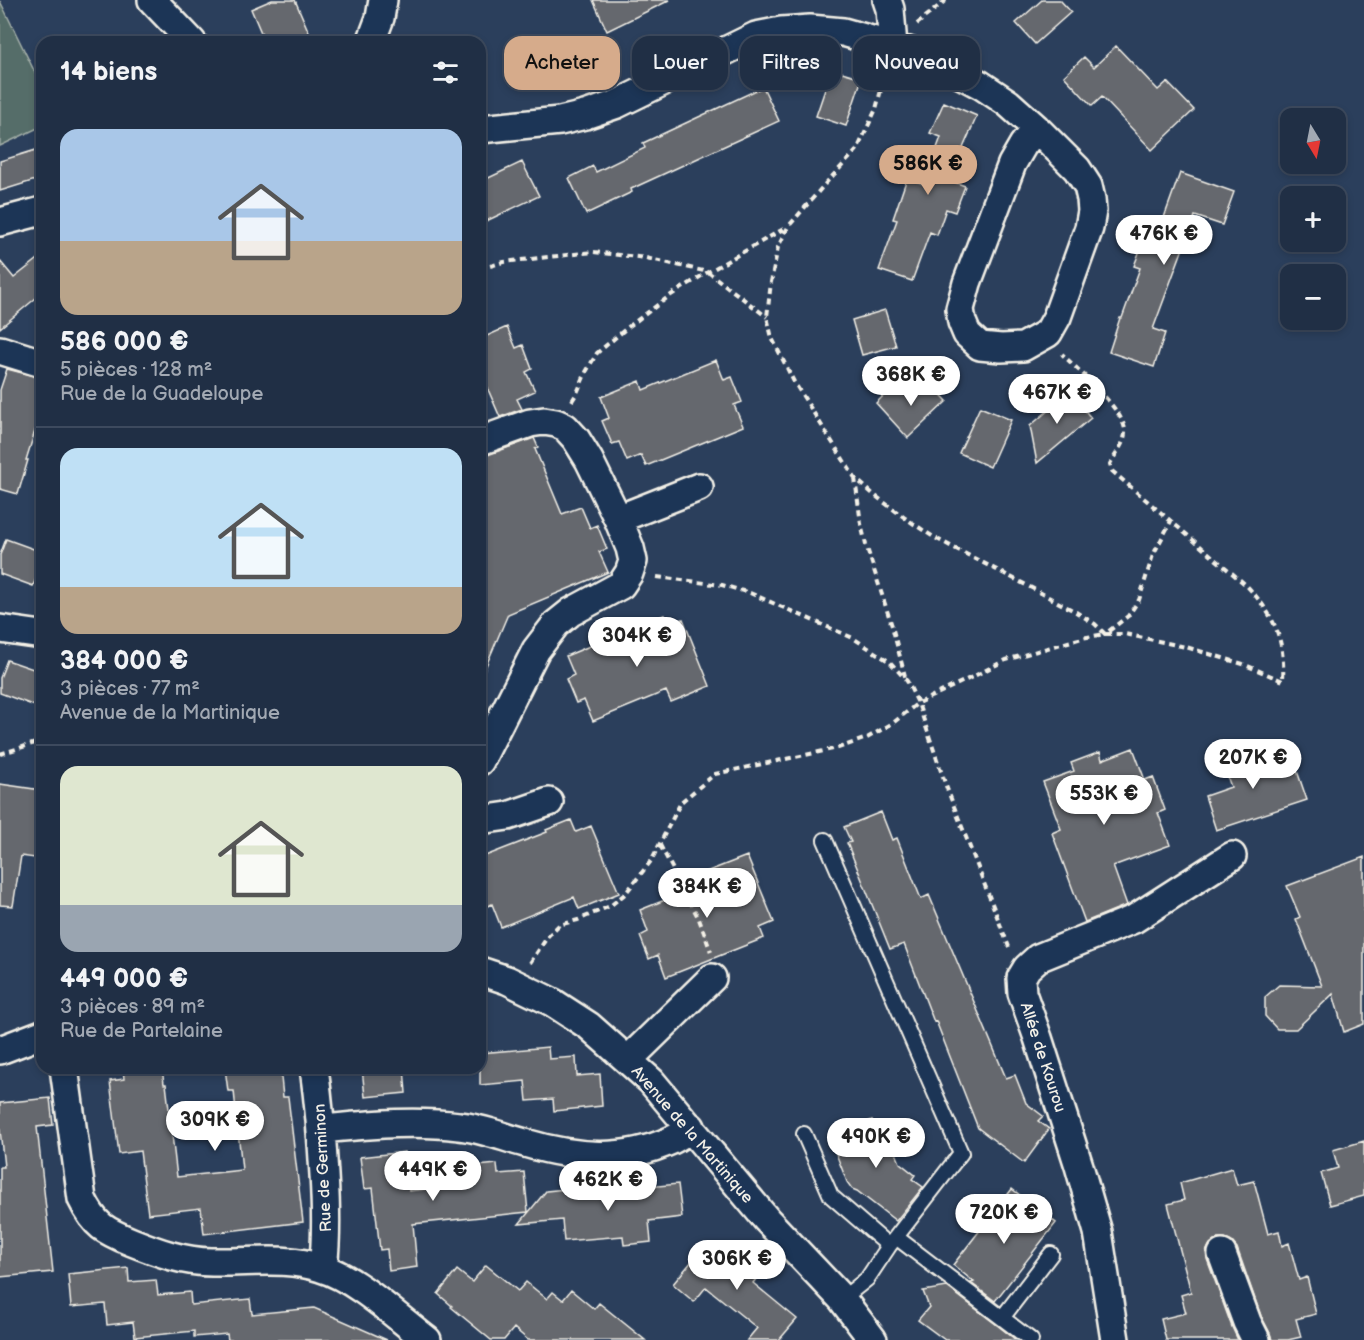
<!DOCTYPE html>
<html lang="fr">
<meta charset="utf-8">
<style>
body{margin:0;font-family:"Balsamiq Sans",sans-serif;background:#28374c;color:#f1f3f6;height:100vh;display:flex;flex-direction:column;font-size:22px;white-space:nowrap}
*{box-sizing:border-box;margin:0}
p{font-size:20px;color:#a2a9b3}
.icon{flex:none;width:33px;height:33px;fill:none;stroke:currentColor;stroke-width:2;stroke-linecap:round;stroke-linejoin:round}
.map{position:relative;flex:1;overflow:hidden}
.panel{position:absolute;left:36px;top:36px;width:450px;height:1038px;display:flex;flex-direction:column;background:#202f45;border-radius:18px;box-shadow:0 3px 9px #0003,0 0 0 2px #3d4a5e}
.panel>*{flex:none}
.hud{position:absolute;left:504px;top:36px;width:570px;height:54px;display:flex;gap:12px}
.needle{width:39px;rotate:170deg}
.tools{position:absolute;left:1280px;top:108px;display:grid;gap:12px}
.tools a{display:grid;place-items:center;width:66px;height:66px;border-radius:12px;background:#202f45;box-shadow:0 3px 9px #0003,0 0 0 2px #3d4a5e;font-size:30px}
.price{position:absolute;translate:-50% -51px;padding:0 14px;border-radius:21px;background:#fff;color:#222;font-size:20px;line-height:39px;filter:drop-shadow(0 2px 3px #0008)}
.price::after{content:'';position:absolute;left:50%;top:36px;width:18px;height:14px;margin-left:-9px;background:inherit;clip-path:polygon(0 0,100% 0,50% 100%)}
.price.active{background:#d6ab8b;color:#111}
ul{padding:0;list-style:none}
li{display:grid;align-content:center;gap:12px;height:318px;padding:0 24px}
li+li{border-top:2px solid #3d4a5e}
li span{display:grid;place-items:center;height:186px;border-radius:18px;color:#555}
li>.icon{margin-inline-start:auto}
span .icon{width:108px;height:108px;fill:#fffc;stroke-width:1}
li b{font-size:26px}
h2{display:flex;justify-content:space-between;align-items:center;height:72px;padding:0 24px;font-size:26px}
.tag{padding:0 21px;border-radius:18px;background:#202f45;box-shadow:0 3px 9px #0003,0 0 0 2px #3d4a5e;font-size:21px;line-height:54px}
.tag.active{background:#d6ab8b;color:#111}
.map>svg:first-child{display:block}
</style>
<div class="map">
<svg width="1364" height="1340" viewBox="0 0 1364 1340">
<rect width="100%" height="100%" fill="#2b3f5c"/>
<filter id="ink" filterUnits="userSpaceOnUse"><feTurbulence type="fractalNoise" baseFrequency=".0167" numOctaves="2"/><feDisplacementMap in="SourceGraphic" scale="12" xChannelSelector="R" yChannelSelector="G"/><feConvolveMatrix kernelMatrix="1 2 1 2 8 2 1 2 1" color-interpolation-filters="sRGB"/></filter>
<g filter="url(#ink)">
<path fill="#556d69" stroke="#a4afa8" stroke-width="1.5" d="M0,1l42,86v39l-42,20z"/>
<path fill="#65676e" stroke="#f4f1e8" stroke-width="1.5" d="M272,0h23l18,42h-48l-14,-33z
M593,0h77l-63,31z
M1042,0h18l11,12 -36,32 -19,-21z
M1116,46l42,44 9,-8 27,28 -42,40 -50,-53 -10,9 -28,-30 20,-19 10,10z
M832,69l30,9 -16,48 -30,-10z
M763,87l16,34 -148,68 1,3 -46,22 -17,-36 24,-12 3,6 49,-24 -2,-5z
M944,102l33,14 -28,64 16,6 -10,26 -9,-3 -9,26 -7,-3 -18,49 -33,-11 18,-50 -4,-1 14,-41 17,6 17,-47 -11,-4z
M42,148v30l-42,13v-30z
M522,162l17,34 -59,28v-42z
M1180,173l54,19 -12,33 -27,-9 -42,113 12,4 -11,34 -45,-15 11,-34h2l18,-50 -6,-2 11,-29 11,3z
M42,256v37l-42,35v-67l14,17z
M885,310l11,36 -34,9 -10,-35z
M507,327l9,21 7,-3 9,24 -6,3 9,19 -18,8 5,10 -22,8 -20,-46v-32z
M716,360l8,20 8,-3 10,25 -8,3 9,21 -97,40 -5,-11 -14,6 -8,-19 -7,2 -10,-23 7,-3 -8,-21 39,-16 3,9z
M7,369l35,9v11l-7,24 5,2 -14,45h2l-10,34 -18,-5v-99z
M928,381l19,20 -39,37 -32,-35 21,-20 13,14z
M1070,392l21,26 -54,45 -7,-37z
M980,407l31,13 -21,47 -31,-14z
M534,438l4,9 -3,2 27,65 19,-7 9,21 7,-3 10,24 -8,3 9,20 -100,42 -28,66v-224h5z
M6,539l36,13v26l-5,-2 -4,10 -33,-12v-19z
M664,615l5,10 14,-6 27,67 -39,16 -5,-11 -73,30 -9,-21 -8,3 -10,-24 8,-4 -8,-19z
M7,660l35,12v14l-7,20 -35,-13v-15z
M1133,748l12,32 8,-3 12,33 -7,3 12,32 -57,21 14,39 -42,17 -33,-89 9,-4 -18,-47 31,-11 -3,-8 29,-11 2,8z
M1260,748l9,26 26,-9 12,35 -91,30 -11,-34 26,-9 -9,-26z
M0,784l41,6 -3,21h4v48l-21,-3 -8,50 -13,-1z
M881,812l11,28 5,-2 24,61 8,-4 77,183 9,-3 11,28 17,13 -5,5 11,8 -25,34 -46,-35 -42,-107 -2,1 -30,-78 -14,5 -32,-79 -11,-27 4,-1 -7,-15z
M571,820l5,12 15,-6 28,67 -40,16 -5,-12 -73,30 -9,-23 -7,3 -5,-13v-36l67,-26 -1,-2z
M747,856l27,66 -14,6 4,10 -98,39 -8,-22 -9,4 -9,-23 8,-4 -8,-22 70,-28 -4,-10z
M1364,857v167l-20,8 -11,-38 -37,35h-19l-12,-13v-19l14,-12 43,1 -26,-67 4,-2 -13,-31z
M548,1047l1,12 27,-2 1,19 23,-2 2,32 -48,5 -1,-12 -26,2 -2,-20 -45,4v-32z
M123,1068h39l2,16h2l11,93 65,-7 -8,-79h-6l-3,-23h55l3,29h5l15,125 -99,12 -3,-26 -53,6 -8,-63 -21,3 -9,-73 14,-2z
M362,1068h42l2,25 -41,4z
M50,1098l3,27 -16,2 16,145 -53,5v-110h4l-4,-37v-27z
M872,1120l6,16 10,-3 12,30 15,12 -3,4 11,8 -27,34 -39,-30 -5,-2 -5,-7 -17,-44z
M1364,1141v55l-34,9 -9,-32 17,-5 -5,-18z
M405,1152l4,39 61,-7 -2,-17 29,-3 1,10 26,-2 4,40 -115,12 4,43 -28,4 -2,-22 -7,1 -7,-62 -9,1 -4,-32z
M1232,1168l5,17 17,-4 14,53 11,-3 3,15 7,-3 10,37 8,-3 9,37 -20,5 5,18 -13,3h-16l-2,-7 -9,-17 -24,-68 -5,-6 -7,-3h-8l-7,5 -4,8 1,7 25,68 6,13h-72l-5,-21 25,-6 -5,-18 10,-3 -23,-88 16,-4 -4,-17z
M678,1184l4,33 -33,4 2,21 -27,3 -1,-9 -59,5 -2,-21 -43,4 27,-33 40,-4v6z
M1012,1189l44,34 -61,78 -24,-18 3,-1 -21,-17z
M745,1248l21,18 -13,17 44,36 -18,21h-32l10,-12 -51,-41 -12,15 -21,-18 29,-35h9l20,17z
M486,1265l32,26 8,-9 21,17 6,-7 10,8 8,-10 23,19 5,-6 46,37h-117l-14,-12 -10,12h-13l-40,-33 1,-1 -14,-12 19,-24 15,12z
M128,1268l1,14 27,-2 2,15 32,-3 1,13 59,-6 2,15 62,-6 73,32h-159l-1,-6 -33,3v-6l-59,6 -2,-15 -26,3 -2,-21 -34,3 -3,-33z
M947,1287l50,38 19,15h-71l-27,-20 11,-13 -6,-16z"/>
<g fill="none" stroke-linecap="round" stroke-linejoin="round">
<defs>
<path id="lane" d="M825,840l136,313 -72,93 -22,33 -25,20
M804,1134l27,62 58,50
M896,1237l135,103
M1002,1318l49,-64"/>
<path id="street" d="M152,0l40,42
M887,0l3,9 3,37
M371,42l9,-24 3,-18
M480,129l80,-8 25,-6 32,-11 139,-68 25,-5 29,-2 33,3 50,14 39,13 49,26 27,18 28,25 41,41 11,17 3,13 1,12 -3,17 -32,89 -9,16 -25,14 -22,1 -21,-2 -13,-12 -5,-12 -2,-13 7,-26 45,-119 11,-19 13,-17
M0,222l42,-11
M0,350l42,13
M480,441l50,-18 14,-2 12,2 9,4 11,12 13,21 29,59 12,29 3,13 -4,12 -8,12 -50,27 -15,12 -20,26 -56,111
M618,519l81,-32
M0,629l42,6
M480,820l28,-4 41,-14
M480,971l27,9 45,22 37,24 62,55 116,139 75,79 31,41
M0,1050l42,-16
M628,1060l84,-82
M64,1068l18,131c13,27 23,32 50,43 25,10 52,20 80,20 38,1 72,-6 109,6 35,10 77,50 106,72
M314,1068c5,36 8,71 10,107 2,32 3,62 -1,93
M322,1129c45,-4 91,-9 137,-3 22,2 44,11 66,17 50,15 99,19 147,-3 7,-3 13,-8 19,-13
M1222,1254l25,68 9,18
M1115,1340l-17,-108 -19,-66 -41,-128 -16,-45 -1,-15 6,-10 11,-10 96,-39 98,-63"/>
</defs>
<use href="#lane" stroke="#f4f1e8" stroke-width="18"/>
<use href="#street" stroke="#f4f1e8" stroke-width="32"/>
<path stroke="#f4f1e8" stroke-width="4" stroke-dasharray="6 4.5" stroke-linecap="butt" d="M917,24l29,-24
M886,71l-10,38 -19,41 -32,34 -37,43 -10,20 -7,35 -4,35 5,21 22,44 42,66 19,30 18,16 32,24 30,20 93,48 48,26 19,12 10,10 23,-18 11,-16 14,-45 18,-34
M480,269l24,-7 89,-10 53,6 62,14 59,45
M572,401l5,-8 9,-21 11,-19 31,-26 43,-32 37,-23 79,-45
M855,478l6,46 5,21 26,81 14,54
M657,577l65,8 28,8 103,45 37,24 17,19 11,22 28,83 63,161
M0,754l42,-13
M660,845l39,74 12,33
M530,963l18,-27 11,-11 19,-5 32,-14 15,-12 26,-33 30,-59 34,-28 123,-26 29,-10 26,-15 25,-20 48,-23 40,-20 76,-22 23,-4h20l61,13 57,17 40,17c2,-42 -8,-65 -37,-96l-134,-114 -2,-7c6,-11 16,-22 15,-34 -2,-21 -47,-60 -63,-76"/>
<use href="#lane" stroke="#1d3557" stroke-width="14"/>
<use href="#street" stroke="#1d3557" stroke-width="27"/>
</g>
</g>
<g text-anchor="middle" stroke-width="6" stroke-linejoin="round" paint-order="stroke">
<g font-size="16" fill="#f4f1e8" stroke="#1d3557">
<text transform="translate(1044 1057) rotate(72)" y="6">Allée de Kourou</text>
<text transform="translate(693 1134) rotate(49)" y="6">Avenue de la Martinique</text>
<text transform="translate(322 1168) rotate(-93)" y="6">Rue de Germinon</text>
</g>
</g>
</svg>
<div class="tools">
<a><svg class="needle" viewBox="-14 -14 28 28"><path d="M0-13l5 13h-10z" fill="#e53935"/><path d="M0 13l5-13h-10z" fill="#a2a9b3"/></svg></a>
<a>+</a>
<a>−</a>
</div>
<b class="price active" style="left:928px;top:196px">586K €</b>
<b class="price" style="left:1164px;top:266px">476K €</b>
<b class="price" style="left:911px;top:407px">368K €</b>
<b class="price" style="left:1057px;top:425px">467K €</b>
<b class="price" style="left:637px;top:668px">304K €</b>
<b class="price" style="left:1253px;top:790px">207K €</b>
<b class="price" style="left:1104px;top:826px">553K €</b>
<b class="price" style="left:707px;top:919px">384K €</b>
<b class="price" style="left:215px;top:1152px">309K €</b>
<b class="price" style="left:876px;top:1169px">490K €</b>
<b class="price" style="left:433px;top:1202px">449K €</b>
<b class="price" style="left:608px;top:1212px">462K €</b>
<b class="price" style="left:1004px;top:1245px">720K €</b>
<b class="price" style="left:737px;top:1291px">306K €</b>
<div class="hud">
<a class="tag active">Acheter</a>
<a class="tag">Louer</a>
<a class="tag">Filtres</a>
<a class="tag">Nouveau</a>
</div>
<section class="panel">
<h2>14 biens<svg class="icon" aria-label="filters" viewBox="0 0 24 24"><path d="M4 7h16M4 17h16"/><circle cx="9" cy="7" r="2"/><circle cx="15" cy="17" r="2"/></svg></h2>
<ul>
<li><span style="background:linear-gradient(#a9c7e8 60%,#b9a48a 0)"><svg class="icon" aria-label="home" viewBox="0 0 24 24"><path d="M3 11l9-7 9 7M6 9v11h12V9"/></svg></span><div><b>586 000 €</b><p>5 pièces · 128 m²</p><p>Rue de la Guadeloupe</p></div></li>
<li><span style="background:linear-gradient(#bfe0f5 75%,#b9a48a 0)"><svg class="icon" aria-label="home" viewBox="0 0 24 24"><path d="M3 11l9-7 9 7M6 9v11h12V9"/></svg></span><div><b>384 000 €</b><p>3 pièces · 77 m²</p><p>Avenue de la Martinique</p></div></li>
<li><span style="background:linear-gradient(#dfe7d0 75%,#9aa5b1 0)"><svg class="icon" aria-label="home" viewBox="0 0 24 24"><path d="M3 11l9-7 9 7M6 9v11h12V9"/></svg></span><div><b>449 000 €</b><p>3 pièces · 89 m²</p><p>Rue de Partelaine</p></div></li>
</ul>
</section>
</div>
